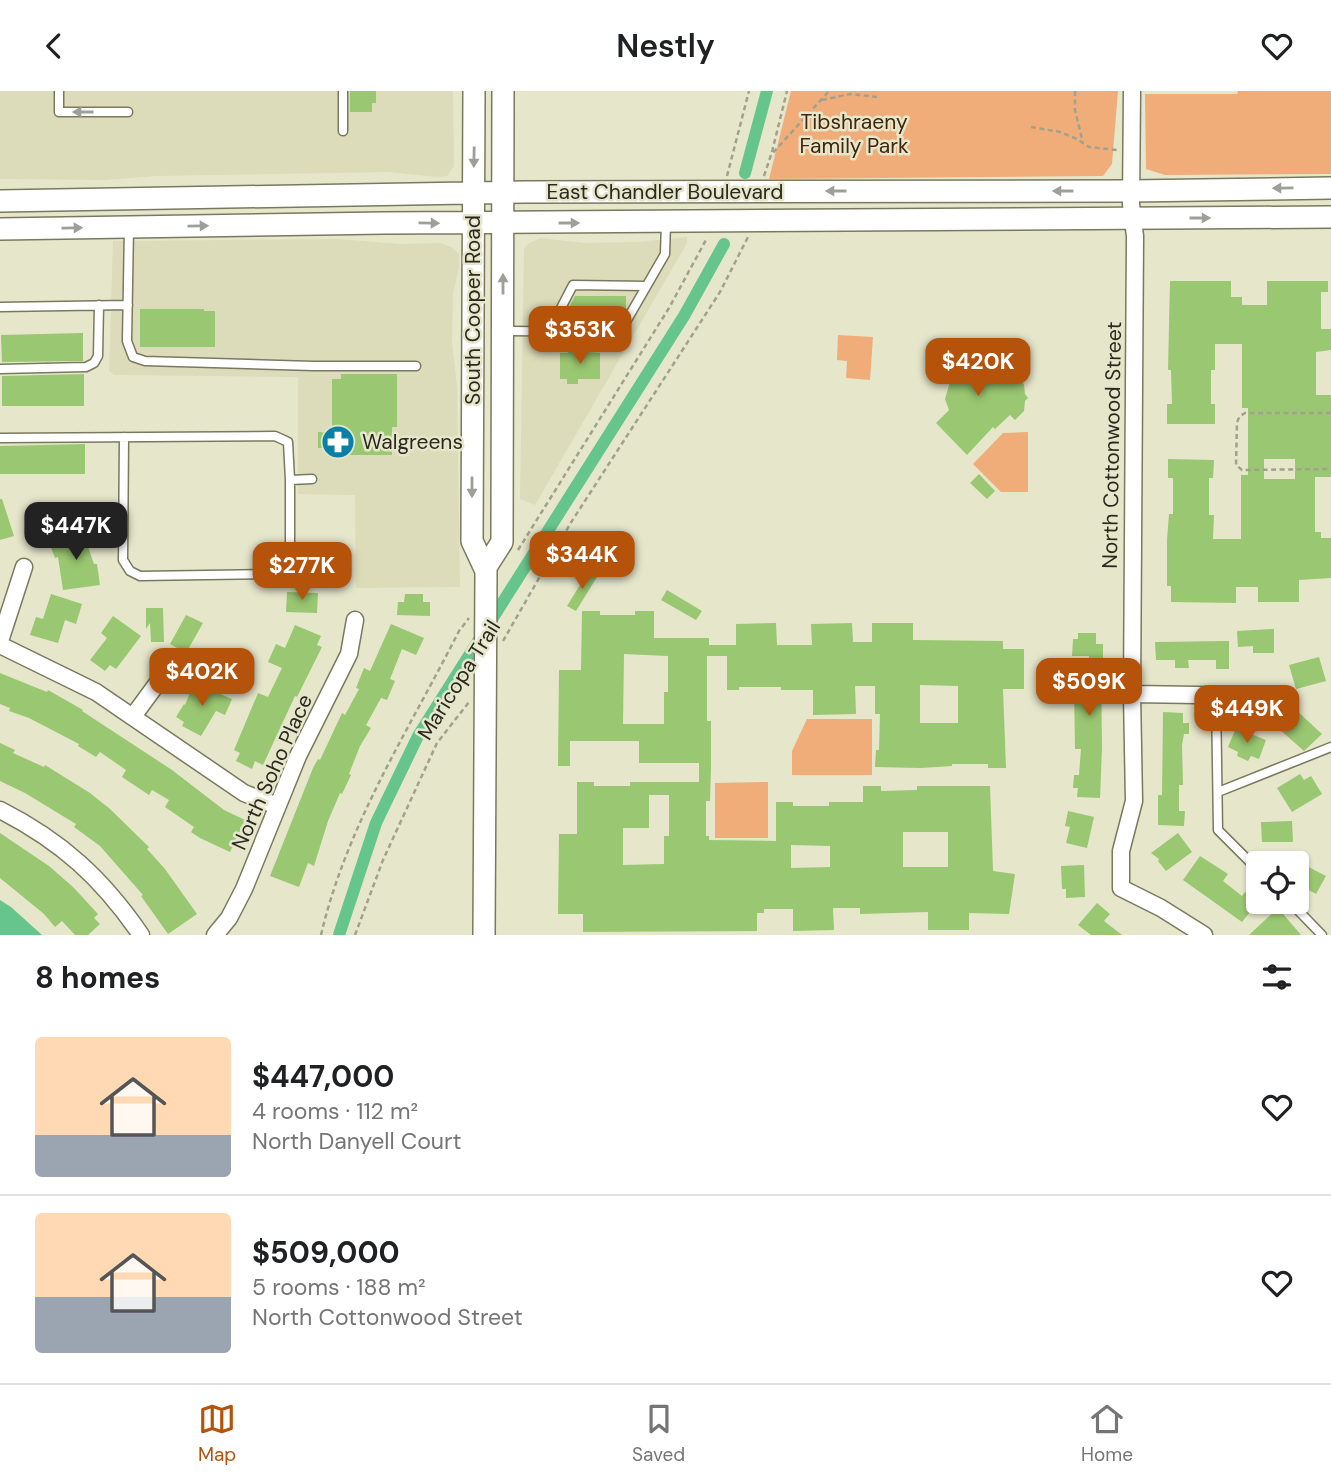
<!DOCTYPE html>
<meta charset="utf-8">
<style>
body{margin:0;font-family:"DM Sans",sans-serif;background:#f6f6f6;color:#202124;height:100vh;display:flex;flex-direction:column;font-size:26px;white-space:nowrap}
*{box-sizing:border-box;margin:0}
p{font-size:23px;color:#757577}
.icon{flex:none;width:38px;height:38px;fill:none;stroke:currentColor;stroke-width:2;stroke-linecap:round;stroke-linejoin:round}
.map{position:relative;height:844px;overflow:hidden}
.details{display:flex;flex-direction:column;background:#fff;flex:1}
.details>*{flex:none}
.controls{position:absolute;left:1246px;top:760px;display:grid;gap:14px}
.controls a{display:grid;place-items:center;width:63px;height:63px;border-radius:7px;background:#fff;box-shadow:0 2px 5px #0004;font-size:35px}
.price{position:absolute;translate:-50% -60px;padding:0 16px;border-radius:14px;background:#b45309;color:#fff;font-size:23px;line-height:46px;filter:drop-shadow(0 2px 4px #0008)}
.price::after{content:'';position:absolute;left:50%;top:42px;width:21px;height:16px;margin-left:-10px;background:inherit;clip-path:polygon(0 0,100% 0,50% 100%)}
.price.on{background:#222;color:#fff}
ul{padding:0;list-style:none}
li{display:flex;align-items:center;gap:21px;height:175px;padding:0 35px}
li+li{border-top:2px solid #e0e0e0}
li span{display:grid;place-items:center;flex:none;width:196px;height:140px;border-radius:7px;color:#555}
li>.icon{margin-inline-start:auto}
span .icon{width:84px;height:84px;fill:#fffc;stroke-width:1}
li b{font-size:30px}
h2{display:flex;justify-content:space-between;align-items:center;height:84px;padding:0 35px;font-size:30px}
header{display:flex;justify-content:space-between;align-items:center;height:91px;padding:0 35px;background:#fff;font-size:32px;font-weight:600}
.tab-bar{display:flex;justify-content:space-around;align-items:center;height:98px;border-top:2px solid #e0e0e0;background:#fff;font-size:19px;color:#757577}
.tab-bar a{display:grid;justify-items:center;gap:4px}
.tab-bar .on{color:#b45309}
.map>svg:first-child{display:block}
</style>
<header><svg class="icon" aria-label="back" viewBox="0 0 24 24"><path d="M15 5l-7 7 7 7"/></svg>Nestly<svg class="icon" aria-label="heart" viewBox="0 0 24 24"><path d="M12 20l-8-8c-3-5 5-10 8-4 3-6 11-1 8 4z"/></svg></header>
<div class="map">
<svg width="1331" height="844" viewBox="0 0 1331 844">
<rect width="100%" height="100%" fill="#e6e6cb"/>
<path fill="#dcdcba" d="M0,0h453l1,75 -7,10 -10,1 -48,-5 -233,4 -52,4 -104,-1z
M687,146v6l-152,262 -15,-6 4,-250 4,-5 12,-6 45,5 52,-1z
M338,148l62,5 41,-1 12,5 6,6v13l-6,26 -1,50 5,42 3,202 -104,1 -1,-93 -57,-1v-117l-184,-2 -5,-4 4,-130z"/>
<path fill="#f0ad7a" d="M791,0h327l-6,73 -9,12 -334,3z
M1238,0h93v83l-166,1 -19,-6 -1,-75h92z
M838,244l35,2 -3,43 -24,-2 1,-17 -10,-1z
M1028,341v60h-27l-28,-28 30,-31z
M807,628h65v56h-80v-24z
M768,691v56h-53v-55z"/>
<path fill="#66c58c" d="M0,809l11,7 31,28h-42z"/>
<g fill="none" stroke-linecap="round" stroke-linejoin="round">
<path stroke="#66c58c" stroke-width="12" d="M745,82l22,-82
M339,844l37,-112 42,-87 266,-420 40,-72"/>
</g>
<path fill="#9ac771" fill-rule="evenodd" d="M350,0h26v12h-4v9h-22z
M1170,190h61v16h11v8h25v-24h61v11h-7v37h10v21l-15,2v43h15v82h-16v55h6v6h10v40l-32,2v22h-41v-15h-22v16l-65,-1v-16h-4v-46l2,-26h4v-36h-5v-19l46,1 -1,18h-4v37h5l-1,24h28v-64h7v-67h-6v-64h-27v26h-4v34h4v20h-48v-20h5l-1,-34h-3zM1264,368h31v20h-31z
M575,205h51v13l-5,8 -53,-1v-7z
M140,218h64v2h11v36h-75z
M83,242v28l-81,1 -1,-27z
M967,249l43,40 5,-5 9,9 1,10 3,4 -3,3 -1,10 -9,9 -5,-5 -15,14 -2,-2 -26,28 -31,-32 13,-13 -4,-11 5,-17 -5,-5 6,-5 -8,-8z
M568,260l32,2v26h-22v5h-11v-5h-7v-26h8z
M84,283v32h-82v-30z
M341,283h56v53h-5v28h-60v-7h-14v-16l14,1v-54h9z
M85,353v30h-85v-28z
M979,383l16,17 -8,8 -17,-16z
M0,408h2l12,37 -14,4z
M41,411l18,10 -15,29 -18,-10z
M89,439l4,11 -6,3 7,20h3l3,21 -37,5 -5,-33 -3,1 -5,-13z
M588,481l9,5 -21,34 -9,-5z
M667,499l35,21 -6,9 -35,-20z
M287,501l31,1 -1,20 -31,-1z
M51,503l31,10 -6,20 -11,-4 -7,23 -28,-8 6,-18 7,2z
M405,503h18v8h7v14l-33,-1 1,-13h6z
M146,517h17l1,34h-13l-1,-19 -4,6z
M582,520h18v4h35v-4h19v27h55v7h27v-21l40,-1 1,22h35l-1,-21 41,-1 1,19h19v-19h41v17l90,1v8h21v40h-21l3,79h-18v-4h-36v2l-31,2 -46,-1 1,-17h3l1,-36h-5v-28h-20l1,28 -43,1v-25h-32v-3h-42v3h-12v-34h-20v65h4v46l-1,34h-4v35h3v4l67,1v-39h17v4h36v-4h34v-16h18v5l36,-1v-4h73l3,85 22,3 -6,40 -40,-1v17h-41v-18l-68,2v-6h-27l1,22 -41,1v-22h-29v4h-7v18l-174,1v-18h-25l1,-80h18v-52h17v4h36v-4h69v-19h-60v-22h-69v25h-12l1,-96h22zM624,563l44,2v36h-4v32h-41zM920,594l38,1v37h-38zM649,704h20v41h-5v28l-41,1v-37h26zM903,741h45v35h-45zM791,754l39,1v21l-39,1z
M186,524l17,8 -17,30 -16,-9z
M113,525l28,20 -25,33 -6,-4 -5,6 -15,-11 17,-22 -6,-5z
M391,533l33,14 -8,17 -14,-6 -12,30 5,2 -8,19 -6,-2 -15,27 5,3 -11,18 -11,28 2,1 -9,19 -2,-1 -12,28 -14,45 -6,-3 -9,24 -29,-11 43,-108 5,-9 2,1 22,-47 3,2 14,-26 -3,-1 8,-20 6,3z
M295,534l26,11 -4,9 5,2 -25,50 -2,-1 -32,69 -8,-4 -3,8 -16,-8 4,-8 -6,-3 24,-57 10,4 14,-29 -14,-6 8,-18 9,4z
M1274,538v24h-21v-7l-15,1 -1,-16z
M1078,542h18v11h7v18h-2l1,86 -2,50 -23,-1 1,-9h-5l1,-13h5l2,-26h-6l-1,-61h5l1,-8h8l1,-24h-17l1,-17h5z
M1229,550v28h-13v-9h-28l1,8h-14v-8h-19l-1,-18z
M229,562l1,21 -38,1 -1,-21z
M1319,566l7,24 -30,8 -7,-24z
M0,582l47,19 1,-2 35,20 -1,1 90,59 52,40 21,10 -15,32 -30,-14 -9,-6 3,-5 -29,-20 4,-7 -17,-10 -3,5 -27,-18 4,-7 -26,-18 -4,5 -18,-11 1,-2 -50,-26 -20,-7 1,-3 -10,-4z
M194,592l38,16 -7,16 -9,-4 -15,25 -19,-10 2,-4 -8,-5 8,-13 1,1z
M1295,618l27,25 -18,17 -26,-23z
M1163,621l20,1v10h6v11h-5l-2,11 1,40h-4v26h6l-1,15 -26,-1v-30h4z
M1236,637l30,12 -7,19 -8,-3 -3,5 -11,-5 1,-4 -10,-5z
M0,652l15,7 -2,3 31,14 1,-2 45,28 20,16 39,38 -2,2 18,20 32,45 -29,20 -27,-38 2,-1 -43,-49 -26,-19 2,-3 -51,-31 -25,-12z
M1300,683l4,6 7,-4 11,18 -30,18 -15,-24z
M1068,720l26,6 -7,31 -21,-5 4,-16 -5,-1z
M1292,730l1,21h-31l-1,-20z
M0,742l49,33 24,21 25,27 -4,4 6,6 -12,11h-13l-13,-14 -7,6 -11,-13 -44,-36z
M1178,742l14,19 -26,19 -8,-10 1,-2 -8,-6z
M1200,765l28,18 -5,7 19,15 3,-4 13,10 -16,20 -59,-42z
M1297,770l29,15 -10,18 -11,-6 -7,13z
M1084,774l1,32 -19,1v-9h-4l-1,-23z
M1097,812l13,11 -6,7 18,14h-31l-13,-10z
M1278,817l23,27h-52z"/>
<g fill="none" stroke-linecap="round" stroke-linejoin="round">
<defs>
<path id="service" d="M59,0v21h69
M343,0v40
M129,136l-2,114 6,16 12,4 168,5h103
M0,216l128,-2
M503,240l117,1 45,-78 1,-31
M557,240l3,-21 13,-25 73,1
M0,278l86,-2 8,-4 4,-7 1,-51
M124,346l-1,123 7,11 10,5 134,-2 11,-3 5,-12v-79
M0,347l275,-2 13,6 2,38 22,-1
M1216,605l2,134 40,40
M1218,701l113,-45
M1289,810l33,34"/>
<path id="minor" d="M1132,0l-1,113 4,32 -3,458 2,107 -13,50v37l40,20 43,27
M0,550l24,-74
M0,554l96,47 148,101 33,13
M1132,603l131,2
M134,624l25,-34
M0,719c61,31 102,68 141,125
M215,844l14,-17 15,-29 54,-133 51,-102 6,-34"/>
<path id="secondary" d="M474,0l-2,450 14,30 -2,364
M0,110l524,-9 607,-1 200,-3
M0,138l384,-6 947,-6
M486,476l16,-25 1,-451"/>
</defs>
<use href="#service" stroke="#797960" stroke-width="11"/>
<use href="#minor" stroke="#797960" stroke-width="19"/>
<use href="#secondary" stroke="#797960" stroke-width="24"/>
<path stroke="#a1a18c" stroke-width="2.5" stroke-dasharray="5 3.5" stroke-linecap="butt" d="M1075,0v19l8,33
M822,9l28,-6 27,3
M1031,36l29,5 17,7 12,8 28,3
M772,61l15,-61
M727,85l22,-85
M764,85l7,-21 58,-64
M1331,322h-86l-5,3 -3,6 -1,43 6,5 89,-1
M518,459l151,-242 38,-70
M503,550l67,-117 150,-232 28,-55
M321,844c26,-111 88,-205 138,-304l10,-13
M355,844l28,-75 54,-117 32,-41"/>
<use href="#service" stroke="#fff" stroke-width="8"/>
<use href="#minor" stroke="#fff" stroke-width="16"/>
<use href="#secondary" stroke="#fff" stroke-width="21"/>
</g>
<defs><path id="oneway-solid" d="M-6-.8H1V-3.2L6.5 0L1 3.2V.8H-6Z" transform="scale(1.75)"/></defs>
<g fill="#9f9f9a">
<use href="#oneway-solid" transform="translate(83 21) rotate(-180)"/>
<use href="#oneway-solid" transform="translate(474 66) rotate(91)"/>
<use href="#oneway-solid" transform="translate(1283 97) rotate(179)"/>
<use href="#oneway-solid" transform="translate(836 100) rotate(180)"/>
<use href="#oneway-solid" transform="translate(1063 100) rotate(-180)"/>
<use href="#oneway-solid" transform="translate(1200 127)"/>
<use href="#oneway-solid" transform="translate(429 132) rotate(1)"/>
<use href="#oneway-solid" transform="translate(569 132)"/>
<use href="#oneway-solid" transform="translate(198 135) rotate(-1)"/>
<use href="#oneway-solid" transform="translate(72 137) rotate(-1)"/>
<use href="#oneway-solid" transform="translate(503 193) rotate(-90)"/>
<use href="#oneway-solid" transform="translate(472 396) rotate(90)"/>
</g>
<defs>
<symbol id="pharmacy-disc" viewBox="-11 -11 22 22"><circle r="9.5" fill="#0980a7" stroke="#e6e6cb"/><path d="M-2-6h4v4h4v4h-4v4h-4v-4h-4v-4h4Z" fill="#fff"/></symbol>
</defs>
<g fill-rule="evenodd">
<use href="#pharmacy-disc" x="319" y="332" width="38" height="38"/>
</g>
<g text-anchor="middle" stroke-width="5" stroke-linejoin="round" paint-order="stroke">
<g font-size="21" fill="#442509" stroke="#e6e6cb">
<text x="854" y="38">Tibshraeny<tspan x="854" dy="24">Family Park</tspan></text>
</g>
<g font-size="21" fill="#29291f" stroke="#e6e6cb">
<text x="665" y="108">East Chandler Boulevard</text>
<text transform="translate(473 219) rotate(-90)" y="7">South Cooper Road</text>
<text transform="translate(1112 354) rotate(-89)" y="7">North Cottonwood Street</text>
<text transform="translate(459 589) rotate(-58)" y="7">Maricopa Trail</text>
<text transform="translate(272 681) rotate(-66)" y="7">North Soho Place</text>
</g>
<g font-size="21" fill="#29291f" stroke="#e6e6cb" text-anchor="start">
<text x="362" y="358">Walgreens</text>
</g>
</g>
</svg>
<div class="controls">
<a><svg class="icon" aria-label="locate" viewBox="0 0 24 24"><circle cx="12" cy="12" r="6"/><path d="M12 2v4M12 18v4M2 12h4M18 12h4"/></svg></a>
</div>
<b class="price" style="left:580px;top:275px">$353K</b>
<b class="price" style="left:978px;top:307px">$420K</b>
<b class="price on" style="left:76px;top:471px">$447K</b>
<b class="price" style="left:582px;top:500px">$344K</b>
<b class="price" style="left:302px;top:511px">$277K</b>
<b class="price" style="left:202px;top:617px">$402K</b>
<b class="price" style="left:1089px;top:627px">$509K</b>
<b class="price" style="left:1247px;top:654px">$449K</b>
</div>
<section class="details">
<h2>8 homes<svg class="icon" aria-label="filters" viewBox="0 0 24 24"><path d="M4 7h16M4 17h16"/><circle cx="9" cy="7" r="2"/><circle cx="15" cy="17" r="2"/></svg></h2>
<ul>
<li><span style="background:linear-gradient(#ffd9b3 70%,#9aa5b1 0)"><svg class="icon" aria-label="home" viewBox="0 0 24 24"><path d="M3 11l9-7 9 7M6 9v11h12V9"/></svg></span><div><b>$447,000</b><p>4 rooms · 112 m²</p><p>North Danyell Court</p></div><svg class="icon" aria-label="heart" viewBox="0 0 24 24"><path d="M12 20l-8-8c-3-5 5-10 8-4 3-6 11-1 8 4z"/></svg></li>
<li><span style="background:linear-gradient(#ffd9b3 60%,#9aa5b1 0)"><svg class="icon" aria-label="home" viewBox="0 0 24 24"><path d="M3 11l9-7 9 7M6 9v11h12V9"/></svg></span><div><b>$509,000</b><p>5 rooms · 188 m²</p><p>North Cottonwood Street</p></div><svg class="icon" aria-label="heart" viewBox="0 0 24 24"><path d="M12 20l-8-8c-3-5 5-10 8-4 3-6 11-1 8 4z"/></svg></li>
</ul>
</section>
<nav class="tab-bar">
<a class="on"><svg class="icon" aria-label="map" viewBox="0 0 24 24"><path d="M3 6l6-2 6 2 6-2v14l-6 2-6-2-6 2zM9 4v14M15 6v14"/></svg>Map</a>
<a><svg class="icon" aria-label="saved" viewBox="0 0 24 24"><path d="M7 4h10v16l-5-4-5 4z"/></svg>Saved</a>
<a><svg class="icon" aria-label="home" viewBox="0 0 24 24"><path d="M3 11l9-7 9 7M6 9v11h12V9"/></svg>Home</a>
</nav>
